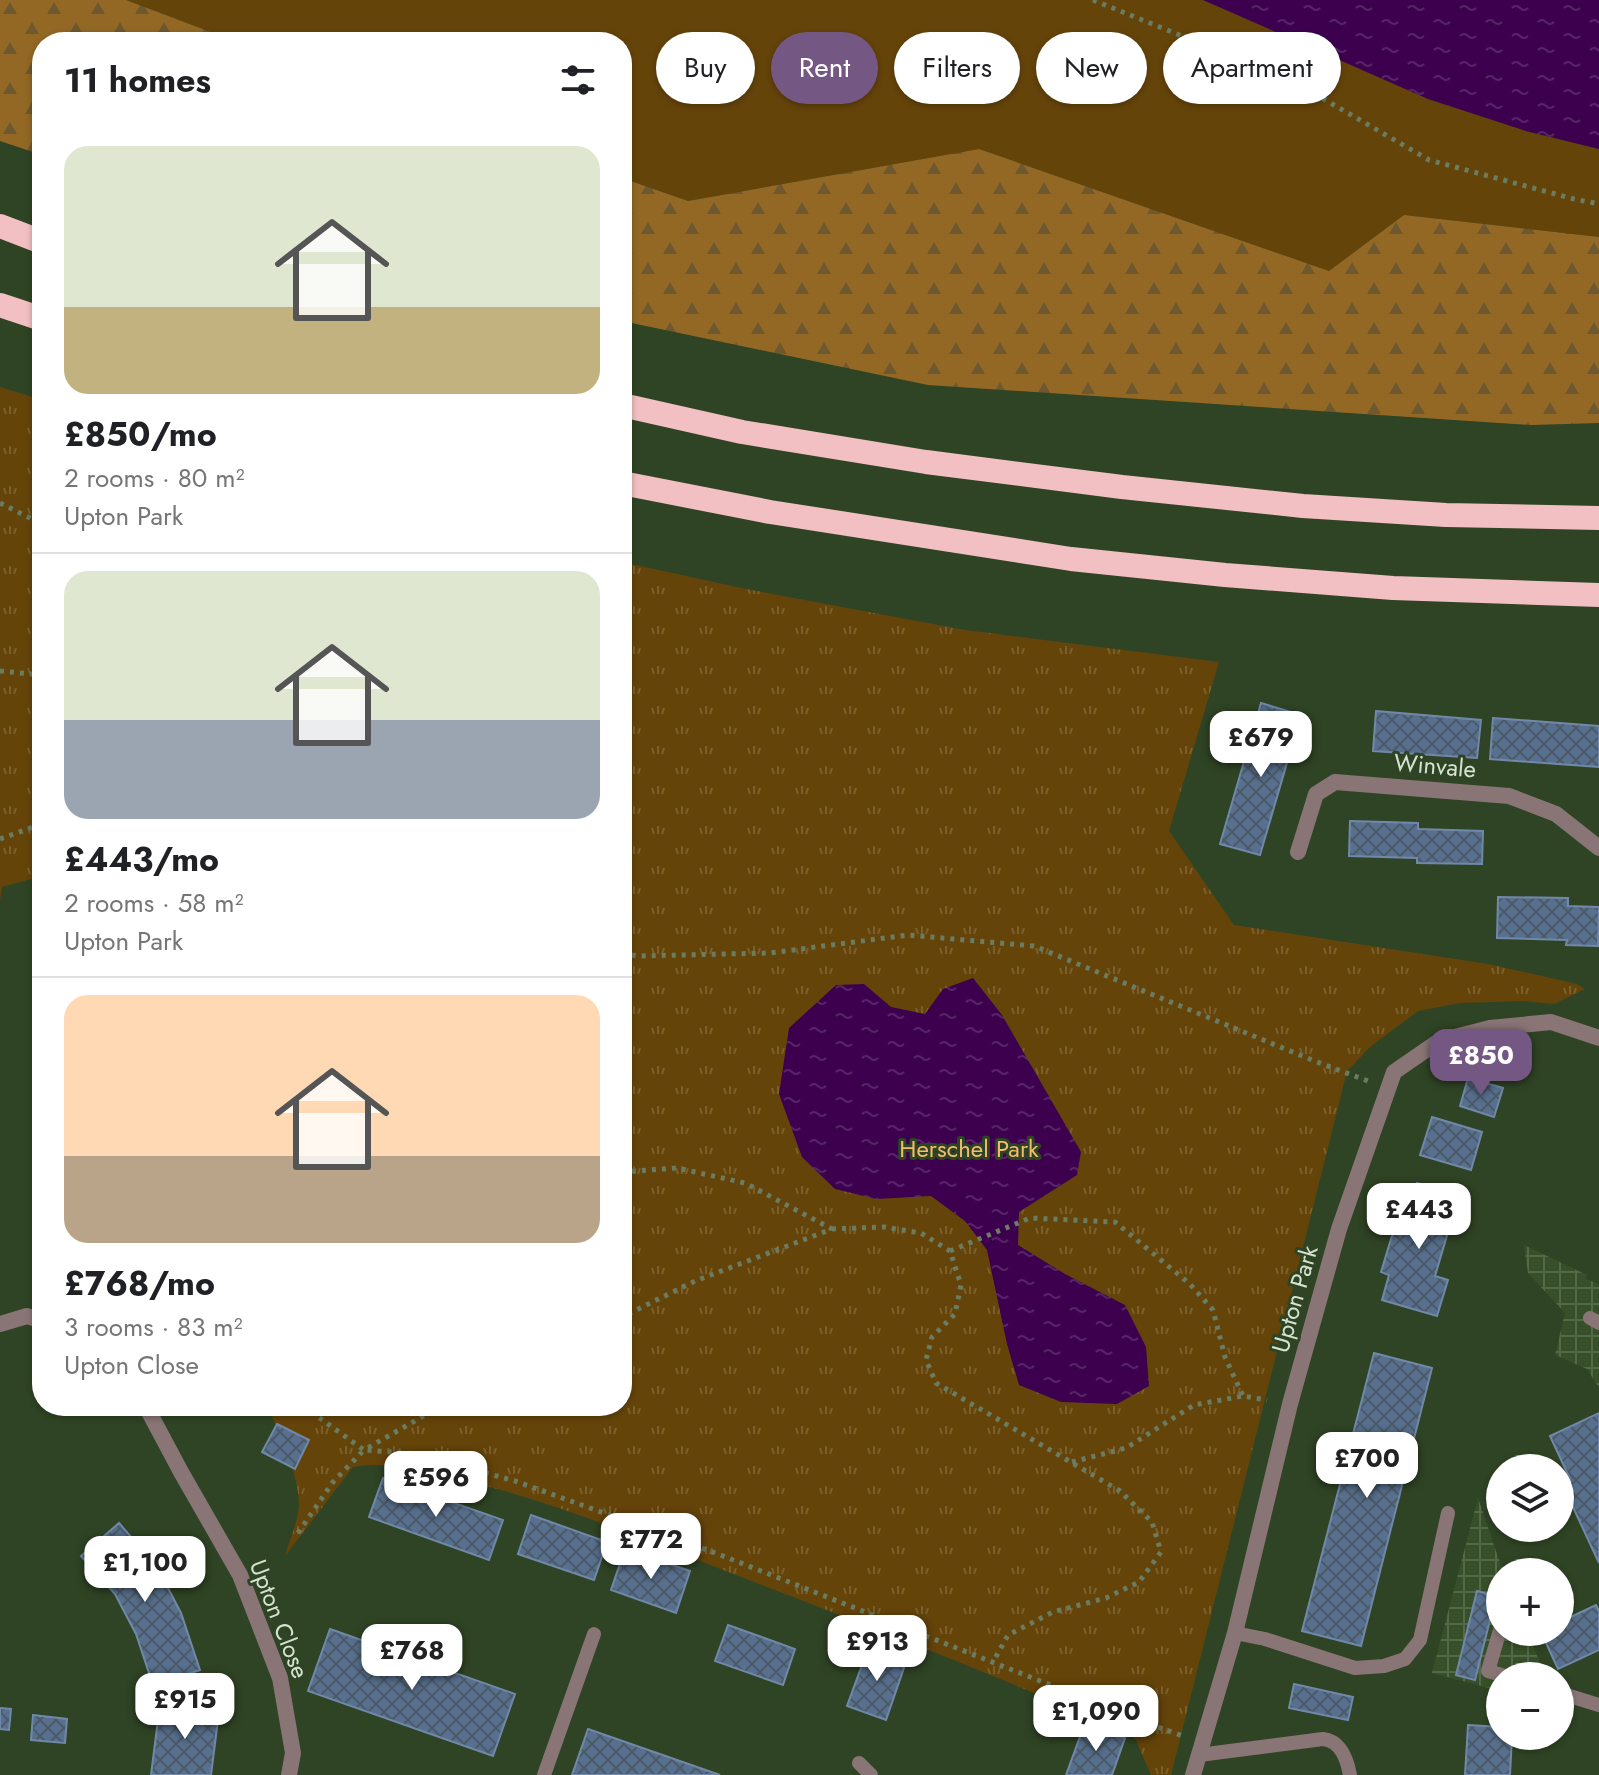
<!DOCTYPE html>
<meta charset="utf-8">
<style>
body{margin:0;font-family:Jost,sans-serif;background:#f2f2f2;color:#202124;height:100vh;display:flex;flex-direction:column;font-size:30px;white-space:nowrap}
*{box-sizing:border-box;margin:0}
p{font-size:26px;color:#757577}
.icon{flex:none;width:44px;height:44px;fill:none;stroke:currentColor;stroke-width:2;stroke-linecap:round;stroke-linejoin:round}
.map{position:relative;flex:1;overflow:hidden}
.sheet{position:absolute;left:32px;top:32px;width:600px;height:1384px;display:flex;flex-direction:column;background:#fff;border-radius:32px;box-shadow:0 2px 6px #0004}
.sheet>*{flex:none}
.banner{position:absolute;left:656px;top:32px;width:760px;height:72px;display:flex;gap:16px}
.tools{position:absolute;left:1486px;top:1454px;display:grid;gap:16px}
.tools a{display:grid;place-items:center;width:88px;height:88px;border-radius:50%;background:#fff;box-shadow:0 2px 6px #0004;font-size:40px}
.price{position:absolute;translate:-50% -68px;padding:0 18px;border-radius:16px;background:#fff;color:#222;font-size:26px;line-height:52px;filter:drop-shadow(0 2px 4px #0008)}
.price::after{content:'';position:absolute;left:50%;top:48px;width:24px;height:18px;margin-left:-12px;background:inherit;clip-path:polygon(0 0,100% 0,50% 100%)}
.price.active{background:#745782;color:#fff}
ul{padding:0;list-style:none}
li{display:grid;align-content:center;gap:16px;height:424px;padding:0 32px}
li+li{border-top:2px solid #e0e0e0}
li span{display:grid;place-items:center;height:248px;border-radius:24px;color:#555}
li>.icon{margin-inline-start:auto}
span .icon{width:144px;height:144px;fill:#fffc;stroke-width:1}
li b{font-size:34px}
h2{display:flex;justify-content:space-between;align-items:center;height:96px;padding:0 32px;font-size:34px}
.tag{padding:0 28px;border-radius:36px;background:#fff;box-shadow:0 2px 6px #0004;font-size:28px;line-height:72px}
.tag.active{background:#745782;color:#fff}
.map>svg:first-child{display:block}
</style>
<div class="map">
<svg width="1599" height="1775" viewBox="0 0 1599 1775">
<defs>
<pattern id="industrial-grid" width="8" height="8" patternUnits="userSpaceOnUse" patternTransform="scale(2)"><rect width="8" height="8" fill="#375029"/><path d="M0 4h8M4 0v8" fill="none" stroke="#536947"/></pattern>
<pattern id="forest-firs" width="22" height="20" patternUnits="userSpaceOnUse" patternTransform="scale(2)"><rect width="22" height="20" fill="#936825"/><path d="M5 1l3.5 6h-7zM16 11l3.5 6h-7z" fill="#6e5830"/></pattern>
<pattern id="park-tufts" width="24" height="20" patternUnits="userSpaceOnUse" patternTransform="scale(2)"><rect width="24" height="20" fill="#65440a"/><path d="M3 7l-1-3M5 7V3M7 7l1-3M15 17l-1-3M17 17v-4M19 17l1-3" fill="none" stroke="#7a5f2d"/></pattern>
<pattern id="water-ripples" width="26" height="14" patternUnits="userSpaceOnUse" patternTransform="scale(2)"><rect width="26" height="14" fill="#3c004f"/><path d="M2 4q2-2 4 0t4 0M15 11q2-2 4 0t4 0" fill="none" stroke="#572567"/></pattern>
<pattern id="building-cross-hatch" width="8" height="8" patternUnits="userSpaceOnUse" patternTransform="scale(2)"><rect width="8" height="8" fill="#57708f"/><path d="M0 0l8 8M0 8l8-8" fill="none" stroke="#4c5a66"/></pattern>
</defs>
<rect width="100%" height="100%" fill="#2f4424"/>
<path fill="url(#industrial-grid)" d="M1524,1245l63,30 -1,4 13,5v104l-12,-19 -32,-14 10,-42 -37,-40z
M1478,1498l25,74h-3v60h27l19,44h-46v15l-68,-18z"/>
<path fill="#65440a" d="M126,0h1077l323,131 73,18v88l-195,-22 -75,56 -350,-122 -291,52 -66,-23v-136h-385z"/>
<path fill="url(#forest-firs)" d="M0,0h126l111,42h-195v113l-42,-14z
M979,149l350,122 75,-56 195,22v186l-68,2 -603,-40 -306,-64v-143l66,23z"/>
<path fill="url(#park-tufts)" d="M0,387l42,13v474l-4,3 -36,10 -2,13z
M622,562l119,26 224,42 254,32 -50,169 65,94 254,39 89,20 8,5 -31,15 -30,-3 -64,2 -42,8 -47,35 -24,25 -176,704h-20l-15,-35 -5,-5c-131,-59 -266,-110 -400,-162 -90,-35 -182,-73 -276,-95 -36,-8 -64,-17 -102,-11l-68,89c4,-14 10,-28 13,-42 6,-31 -19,-79 -30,-108h354z"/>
<path fill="url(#water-ripples)" d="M1203,0h396v149l-73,-18 -98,-32z
M973,978l29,37 79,137 -4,23 -58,37 -1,33 47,29 60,31 21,42 3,39 -32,18 -56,-2 -42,-17 -12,-41 -20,-94 -22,-29 -34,-25 -55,3 -41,-10 -33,-32 -23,-63 10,-66 47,-43 28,-1 27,23 34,7 18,-25z"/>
<path fill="url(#building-cross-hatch)" stroke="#7089aa" stroke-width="2" d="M1261,703l40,12 -41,140 -40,-11z
M1376,711l105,9 -4,38 -104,-7z
M1493,718l106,8v41l-109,-8z
M1350,821l68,2v6l65,2 -1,33 -65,-1v-5l-68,-2z
M1498,897l70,1v8l31,1 -1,39 -32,-1 1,-5 -70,-2z
M1468,1078l35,10 -9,29 -34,-11z
M1432,1117l50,15 -11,38 -51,-15z
M1417,1183l42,12 -24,81 13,4 -11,36 -55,-16 7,-25 -8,-3 20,-66 8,3z
M1374,1353l58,15 -71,278 -59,-15z
M1599,1413v150l-34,-73 5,-2 -4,-8 4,-1 -20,-43z
M277,1424l32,16 -14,29 -33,-17z
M383,1478l120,42 -14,40 -120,-43z
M531,1515l76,27 -13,38 -76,-26z
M119,1523l38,44 24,46 19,57 -47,15 -17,-51 -21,-40 -34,-38z
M625,1549l65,22 -14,42 -65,-23z
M1477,1591l19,5 -21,84 -19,-5z
M1596,1605l3,6v39l-41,19 -17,-37h19v-10z
M728,1625l67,24 -12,36 -68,-24z
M330,1629l185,65 -22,62 -185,-65z
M869,1646l38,13 -21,61 -39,-14z
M1294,1684l59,13 -5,23 -59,-12z
M160,1704l59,8 -8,63h-60z
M0,1708l11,1 -2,21 -9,-1z
M33,1715l34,4 -2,24 -34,-3z
M1085,1723l40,15 -13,37h-46z
M1468,1725l32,2v9h12l-2,39h-45z
M588,1729l132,46h-148z"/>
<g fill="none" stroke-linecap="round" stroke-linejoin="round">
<path stroke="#6a7c61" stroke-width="5" stroke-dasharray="4 6" stroke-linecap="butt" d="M1093,0l198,80 138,80 145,39 25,5
M0,503l42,21
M0,671l42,4
M0,839l36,-13h6
M622,953l15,3 133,-3 138,-18 126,11 283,116 51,19
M622,1172l55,-4 68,15 87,46 -137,52 -73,36
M832,1229l52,-2 37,6 29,18 11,34 -6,29 -23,23 -6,23 10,23 184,108 32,31 9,30 -22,30 -33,16 -53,14 -45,23 -15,27
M950,1251l80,-33 85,4 75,62 23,26 12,47 18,39
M303,1406l61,44 77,-44
M1072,1462l54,-14 68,-43 49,-9 24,4
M298,1533l35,-51 31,-32 54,4 97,27 203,73 434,171 31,11"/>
<path stroke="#8a7576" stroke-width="14" d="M1590,1318l9,5
M1500,1630l-12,41 17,5
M1235,1633l30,6 90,29 29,-2 21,-7 15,-19 28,-127
M1560,1693l39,12
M1199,1755l124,-16c18,2 24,20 27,36
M859,1763l12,12
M544,1775l50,-141"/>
<path stroke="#8a7576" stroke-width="16" d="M1298,852l18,-58 19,-12 174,14 47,18 43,34
M0,1324l27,-8 15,5
M144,1406l5,6 32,60 59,103 40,103 13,75 -4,22
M1193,1775l42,-142 55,-229 49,-175 55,-157 45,-31 51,-13 61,-6 48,16"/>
<path stroke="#f2c0c2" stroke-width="24" d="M0,226l42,16
M0,305l42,14
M622,405l120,27 184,30 196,25 181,19 143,9 153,3
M622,483l148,29 301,47 154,16 168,13 206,7"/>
</g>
<g text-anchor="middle" stroke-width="6" stroke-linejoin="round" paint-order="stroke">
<g font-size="24" fill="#d6e3d0" stroke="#2f4424">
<text transform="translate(1435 766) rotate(5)" y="8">Winvale</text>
<text transform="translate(1295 1299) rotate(-74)" y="8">Upton Park</text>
<text transform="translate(279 1619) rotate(69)" y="8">Upton Close</text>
</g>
<g font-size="24" fill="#f3bc6d" stroke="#2f4424">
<text x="969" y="1157">Herschel Park</text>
</g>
</g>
</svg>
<div class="tools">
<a><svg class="icon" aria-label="layers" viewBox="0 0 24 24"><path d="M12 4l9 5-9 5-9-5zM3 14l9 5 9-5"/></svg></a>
<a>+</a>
<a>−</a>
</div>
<b class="price" style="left:1261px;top:779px">£679</b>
<b class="price active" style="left:1481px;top:1097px">£850</b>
<b class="price" style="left:1419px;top:1251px">£443</b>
<b class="price" style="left:1367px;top:1500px">£700</b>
<b class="price" style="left:436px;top:1519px">£596</b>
<b class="price" style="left:651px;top:1581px">£772</b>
<b class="price" style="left:145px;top:1604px">£1,100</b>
<b class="price" style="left:877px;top:1683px">£913</b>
<b class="price" style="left:412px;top:1692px">£768</b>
<b class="price" style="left:185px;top:1741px">£915</b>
<b class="price" style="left:1096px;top:1753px">£1,090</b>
<div class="banner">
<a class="tag">Buy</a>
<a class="tag active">Rent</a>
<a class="tag">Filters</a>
<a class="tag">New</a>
<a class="tag">Apartment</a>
</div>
<section class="sheet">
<h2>11 homes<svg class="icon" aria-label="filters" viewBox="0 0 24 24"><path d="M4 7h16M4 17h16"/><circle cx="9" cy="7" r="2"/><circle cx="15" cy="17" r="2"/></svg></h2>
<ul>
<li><span style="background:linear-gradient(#dfe7d0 65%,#c2b280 0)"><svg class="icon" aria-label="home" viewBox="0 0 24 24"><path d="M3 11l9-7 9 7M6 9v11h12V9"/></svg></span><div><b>£850/mo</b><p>2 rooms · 80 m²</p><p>Upton Park</p></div></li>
<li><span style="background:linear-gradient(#dfe7d0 60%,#9aa5b1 0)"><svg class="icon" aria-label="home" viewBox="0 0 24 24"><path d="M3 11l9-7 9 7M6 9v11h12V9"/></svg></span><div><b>£443/mo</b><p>2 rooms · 58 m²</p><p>Upton Park</p></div></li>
<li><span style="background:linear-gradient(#ffd9b3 65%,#b9a48a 0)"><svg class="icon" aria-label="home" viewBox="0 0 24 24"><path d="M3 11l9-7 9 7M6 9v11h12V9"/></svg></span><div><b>£768/mo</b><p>3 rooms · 83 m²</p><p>Upton Close</p></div></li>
</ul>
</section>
</div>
